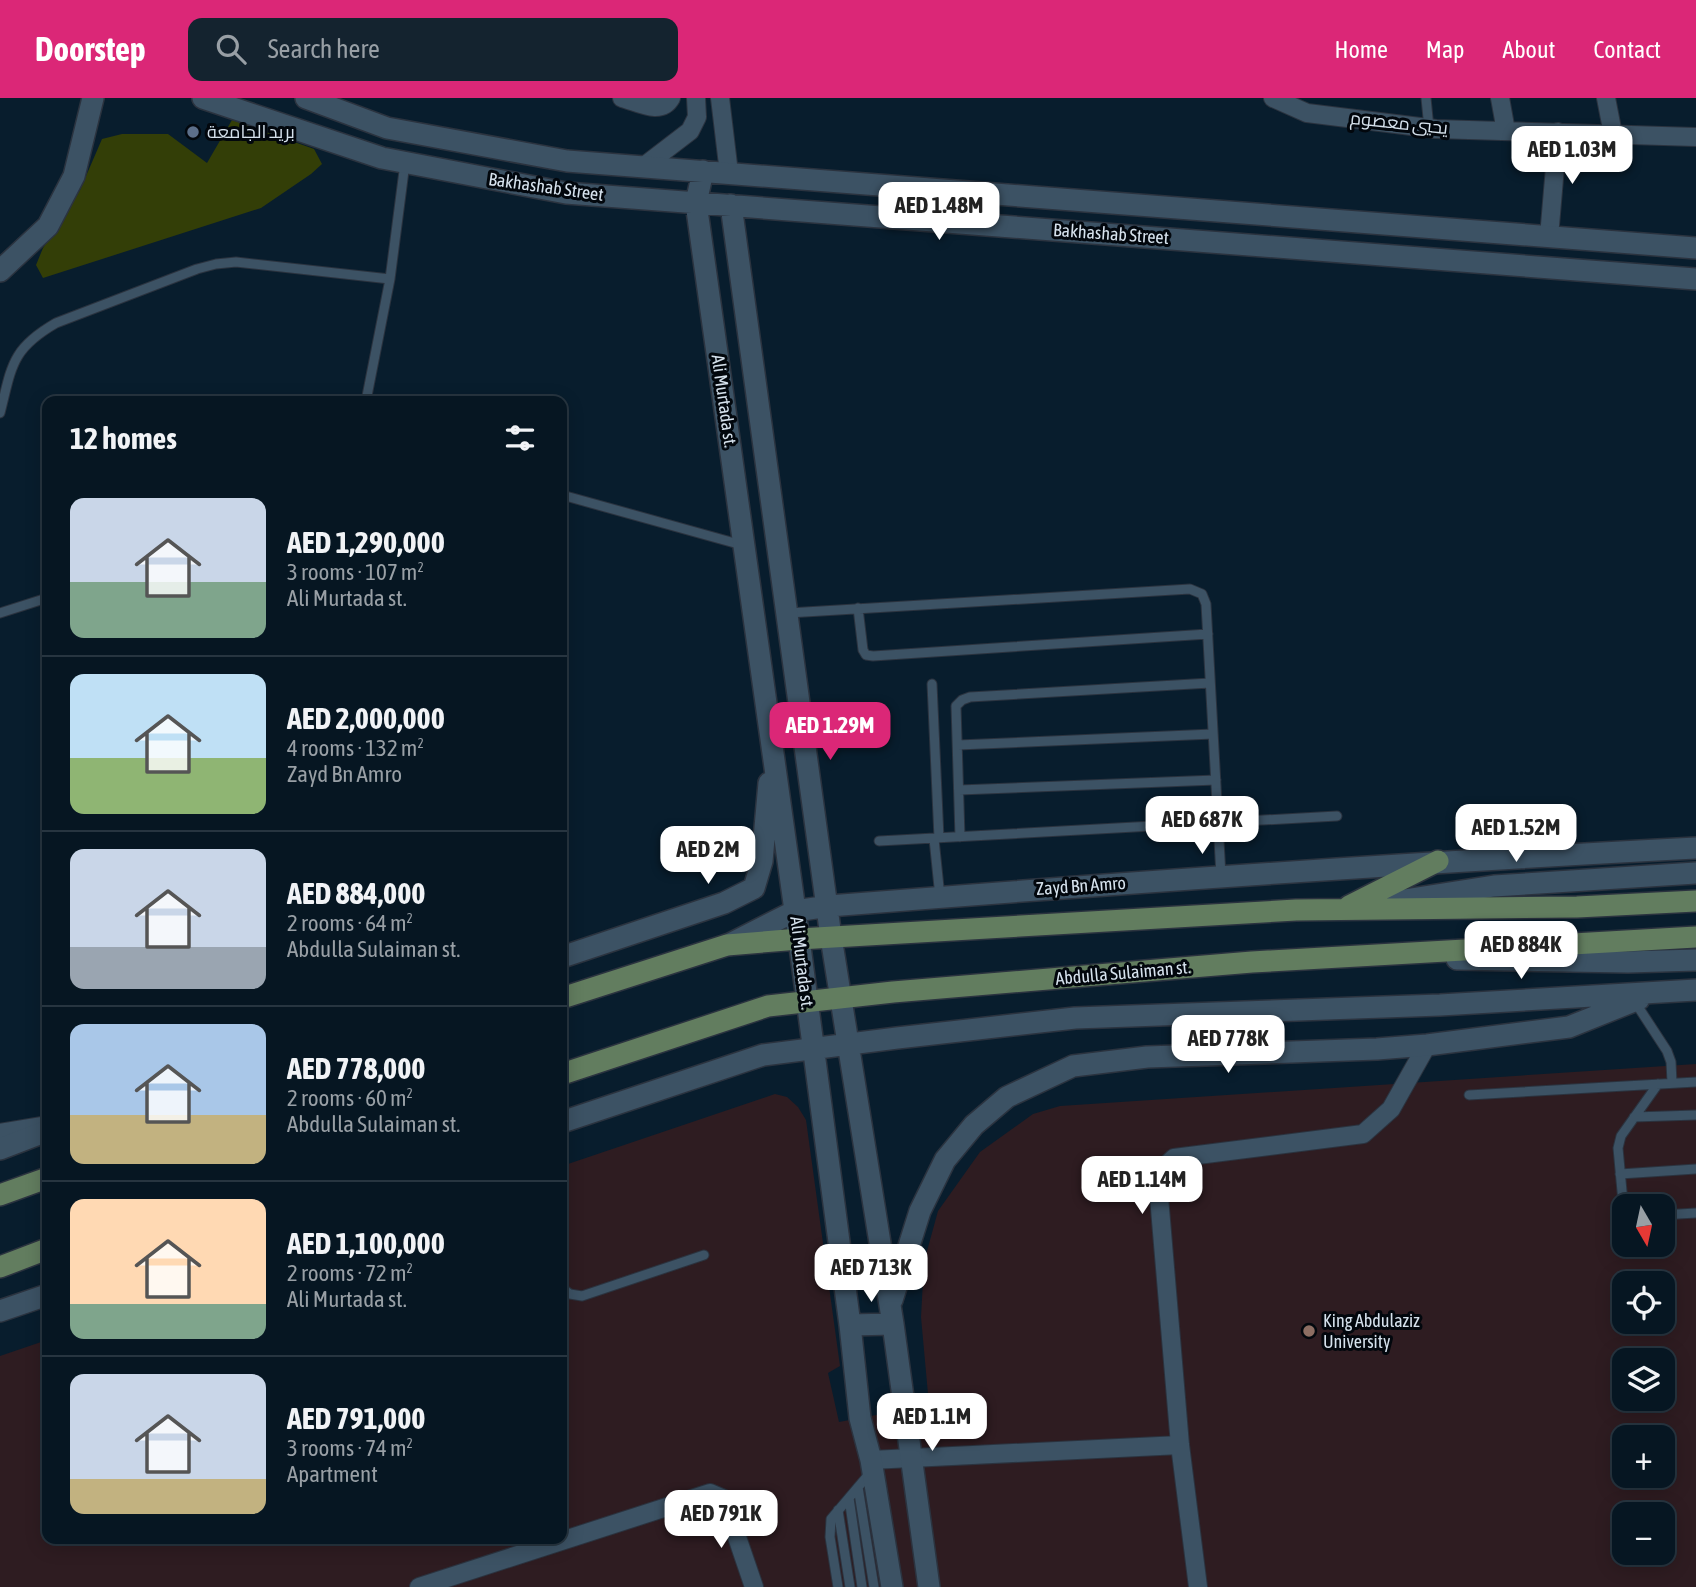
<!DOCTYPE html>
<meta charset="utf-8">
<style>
body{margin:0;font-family:"Asap Condensed",Cairo,sans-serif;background:#14232f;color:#f1f3f6;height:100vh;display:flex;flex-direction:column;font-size:26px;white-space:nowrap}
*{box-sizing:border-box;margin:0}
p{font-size:23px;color:#989fa5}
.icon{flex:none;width:38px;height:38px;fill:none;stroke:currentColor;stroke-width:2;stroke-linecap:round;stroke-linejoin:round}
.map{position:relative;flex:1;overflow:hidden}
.drawer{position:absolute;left:42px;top:298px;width:525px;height:1148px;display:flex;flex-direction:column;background:#061622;border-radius:14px;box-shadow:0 4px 18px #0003,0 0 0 2px #273540}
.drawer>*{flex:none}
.needle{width:46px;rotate:171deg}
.buttons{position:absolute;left:1612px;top:1096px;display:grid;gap:14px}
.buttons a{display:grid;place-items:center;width:63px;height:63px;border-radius:14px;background:#061622;box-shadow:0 4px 18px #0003,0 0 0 2px #273540;font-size:35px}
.price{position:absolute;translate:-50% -60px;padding:0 16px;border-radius:14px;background:#fff;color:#222;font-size:23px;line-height:46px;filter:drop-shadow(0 2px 4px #0008)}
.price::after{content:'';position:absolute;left:50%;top:42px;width:21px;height:16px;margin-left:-10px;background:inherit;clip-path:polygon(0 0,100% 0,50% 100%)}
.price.active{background:#db2777;color:#fff}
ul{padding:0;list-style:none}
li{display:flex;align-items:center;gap:21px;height:175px;padding:0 28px}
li+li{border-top:2px solid #273540}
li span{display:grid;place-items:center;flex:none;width:196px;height:140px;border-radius:14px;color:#555}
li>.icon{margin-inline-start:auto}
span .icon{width:84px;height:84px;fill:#fffc;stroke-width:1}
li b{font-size:30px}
h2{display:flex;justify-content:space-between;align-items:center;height:84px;padding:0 28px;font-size:30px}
header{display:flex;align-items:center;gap:42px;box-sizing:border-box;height:98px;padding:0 35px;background:#db2777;color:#fff}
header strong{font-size:33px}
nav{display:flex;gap:38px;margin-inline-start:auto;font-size:24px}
.search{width:490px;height:63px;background:#14232f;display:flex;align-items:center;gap:18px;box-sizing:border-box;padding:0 24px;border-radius:14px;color:#989fa5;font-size:26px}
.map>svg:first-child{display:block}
</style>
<header>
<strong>Doorstep</strong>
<div class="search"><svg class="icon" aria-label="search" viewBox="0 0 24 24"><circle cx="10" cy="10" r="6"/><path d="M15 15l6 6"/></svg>Search here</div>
<nav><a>Home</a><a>Map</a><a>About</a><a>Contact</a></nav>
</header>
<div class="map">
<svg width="1696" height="1489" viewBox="0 0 1696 1489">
<rect width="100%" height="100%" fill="#081d2d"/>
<path fill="#2e1c21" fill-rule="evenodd" d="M1696,966v523h-1696v-231l47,-16v198h515v-372l213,-72 12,3 11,10 8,13 34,246 -12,7 11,49 90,-17 -8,-88 3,-55 14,-51 42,-59 53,-38 27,-8zM1624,1108h38v38h-38zM1624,1185h38v38h-38zM1624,1262h38v38h-38zM1624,1339h38v38h-38zM1624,1416h38v38h-38z"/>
<path fill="#333e07" d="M232,22l82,29 8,15 -11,10 -50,34 -218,70 -7,-13 7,-17 37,-58 22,-51 20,-5h46l39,29z"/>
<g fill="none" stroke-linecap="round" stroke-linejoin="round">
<defs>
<path id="service" d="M1426,0l3,30
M366,303l24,-122 15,-116
M0,315c12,-47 11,-64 56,-90l141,-54 19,-5 20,-2 154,17
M562,397l180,50
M858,510l5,42 3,5 7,1 335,-22
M0,515l47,-15
M788,515l402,-24 12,5 4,10 15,272
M932,586l7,154
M958,647l255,-11
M959,692l257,-10
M960,739l-4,-131 6,-6 8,-3 240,-14
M934,741l6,58
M879,743l458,-25
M1635,904l32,49 4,11 1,21
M1469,997l227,-13
M1634,1019l62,-2
M1620,1076l76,-5
M1624,1115l-6,-65 3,-12 37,-52
M1662,1117l34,-2
M562,1190l8,6 12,2 122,-41
M858,1389l16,100
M849,1400l13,89
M838,1412l12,77
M838,1489l-8,-50 1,-18 39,-46"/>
<path id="minor" d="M622,0c16,4 39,18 49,0
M720,0l9,75
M1273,0l34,15 129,16 260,8
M1500,0l6,33
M1606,0l7,36
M643,69l47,-36 7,-14 -1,-19
M1549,139l9,-105
M0,1035l47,-8
M871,1362l309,-15
M419,1489l291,-94 14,6 30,88
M1198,1489l-18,-142 -22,-260 2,-14 14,-13 189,-24 28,-25 36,-64"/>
<path id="secondary" d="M203,0l179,60 184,35 1130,86
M306,0l81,30 180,33 1129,87
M703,73l-7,32 103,736 51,386 10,93 11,42 21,127
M731,107l100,732 62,387 36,263
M0,173l48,-45 26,-50 19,-78
M1385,805l109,-17 202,-13
M728,847l67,-34 34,-5c289,-23 577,-43 867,-58
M562,859l162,-54 30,-15 8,-27 7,-78
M1457,861l171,3 68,-2
M562,1024l201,-67 134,-17 178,-20 365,-13 256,-15
M0,1051l47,-18
M892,1202l28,-89 25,-51 29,-35 33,-28 66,-31 74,-9 230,-8 50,-4 142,-18 70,-28
M0,1213l47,-16
M850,1227l43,-1"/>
<path id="primary" d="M1349,808l89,-45
M562,900l165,-53 72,-6 497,-29 281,-3 119,-6
M562,976l206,-68 125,-14 359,-30 444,-25
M0,1097l47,-17
M0,1169l47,-18"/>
</defs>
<use href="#service" stroke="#2b333f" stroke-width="11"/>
<use href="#minor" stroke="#2b333f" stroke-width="20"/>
<use href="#secondary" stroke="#2b333f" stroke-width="24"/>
<use href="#primary" stroke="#2b333f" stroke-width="24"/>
<use href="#service" stroke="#3c5264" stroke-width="9"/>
<use href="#minor" stroke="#3c5264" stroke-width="18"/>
<use href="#secondary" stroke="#3c5264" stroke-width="21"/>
<use href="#primary" stroke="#627d5f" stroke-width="21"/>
</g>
<circle fill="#5c6f8a" stroke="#02070d" stroke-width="2.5" cx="193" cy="34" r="7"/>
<circle fill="#8d6e63" stroke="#02070d" stroke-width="2.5" cx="1309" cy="1233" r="7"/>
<g text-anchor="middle" stroke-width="6" stroke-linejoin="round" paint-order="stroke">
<g font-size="18" fill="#d6e2ed" stroke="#02070d">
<text transform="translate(1399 25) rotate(6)" y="6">يحيي معصوم</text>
<text transform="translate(546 89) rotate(8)" y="6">Bakhashab Street</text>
<text transform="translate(1111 136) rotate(4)" y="6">Bakhashab Street</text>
<text transform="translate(724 303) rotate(82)" y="6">Ali Murtada st.</text>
<text transform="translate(1081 788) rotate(-4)" y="6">Zayd Bn Amro</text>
<text transform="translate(802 865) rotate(83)" y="6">Ali Murtada st.</text>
<text transform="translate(1123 875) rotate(-5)" y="6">Abdulla Sulaiman st.</text>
</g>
<g font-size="18" fill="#d6e2ed" stroke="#02070d" text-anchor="start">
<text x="207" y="40">بريد الجامعة</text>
<text x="1323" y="1229">King Abdulaziz<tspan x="1323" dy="21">University</tspan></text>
</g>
</g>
</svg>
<div class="buttons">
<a><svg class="needle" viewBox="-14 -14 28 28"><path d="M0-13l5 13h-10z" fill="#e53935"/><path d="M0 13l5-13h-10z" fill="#989fa5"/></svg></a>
<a><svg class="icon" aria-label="locate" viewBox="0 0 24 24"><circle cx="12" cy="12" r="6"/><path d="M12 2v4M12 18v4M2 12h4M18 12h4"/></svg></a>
<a><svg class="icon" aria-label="layers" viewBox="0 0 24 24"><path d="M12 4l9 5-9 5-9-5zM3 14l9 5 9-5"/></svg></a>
<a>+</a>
<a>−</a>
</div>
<b class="price" style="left:1572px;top:88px">AED 1.03M</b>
<b class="price" style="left:939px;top:144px">AED 1.48M</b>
<b class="price active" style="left:830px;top:664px">AED 1.29M</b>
<b class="price" style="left:1202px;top:758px">AED 687K</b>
<b class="price" style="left:1516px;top:766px">AED 1.52M</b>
<b class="price" style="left:708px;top:788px">AED 2M</b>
<b class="price" style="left:1521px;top:883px">AED 884K</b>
<b class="price" style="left:1228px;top:977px">AED 778K</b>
<b class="price" style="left:1142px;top:1118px">AED 1.14M</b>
<b class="price" style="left:871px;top:1206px">AED 713K</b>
<b class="price" style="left:932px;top:1355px">AED 1.1M</b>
<b class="price" style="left:721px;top:1452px">AED 791K</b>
<section class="drawer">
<h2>12 homes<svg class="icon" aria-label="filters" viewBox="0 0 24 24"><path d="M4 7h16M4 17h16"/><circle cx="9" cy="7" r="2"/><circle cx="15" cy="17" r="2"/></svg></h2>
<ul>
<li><span style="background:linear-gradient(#c9d6e8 60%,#7fa58c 0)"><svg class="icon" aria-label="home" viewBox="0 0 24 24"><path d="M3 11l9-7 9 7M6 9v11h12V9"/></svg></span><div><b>AED 1,290,000</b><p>3 rooms · 107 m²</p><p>Ali Murtada st.</p></div></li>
<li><span style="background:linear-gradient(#bfe0f5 60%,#8fb573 0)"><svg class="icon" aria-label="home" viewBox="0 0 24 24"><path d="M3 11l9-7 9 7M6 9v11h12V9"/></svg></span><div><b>AED 2,000,000</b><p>4 rooms · 132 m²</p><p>Zayd Bn Amro</p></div></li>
<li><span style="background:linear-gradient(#c9d6e8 70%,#9aa5b1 0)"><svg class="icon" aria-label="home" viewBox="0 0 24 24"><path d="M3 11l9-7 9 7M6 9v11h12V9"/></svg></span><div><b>AED 884,000</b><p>2 rooms · 64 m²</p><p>Abdulla Sulaiman st.</p></div></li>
<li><span style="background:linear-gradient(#a9c7e8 65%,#c2b280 0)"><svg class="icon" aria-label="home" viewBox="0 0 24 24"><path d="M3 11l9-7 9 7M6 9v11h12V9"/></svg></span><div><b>AED 778,000</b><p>2 rooms · 60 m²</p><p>Abdulla Sulaiman st.</p></div></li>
<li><span style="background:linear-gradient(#ffd9b3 75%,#7fa58c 0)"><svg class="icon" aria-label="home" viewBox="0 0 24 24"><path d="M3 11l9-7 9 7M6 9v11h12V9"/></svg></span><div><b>AED 1,100,000</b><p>2 rooms · 72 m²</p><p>Ali Murtada st.</p></div></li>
<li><span style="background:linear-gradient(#c9d6e8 75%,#c2b280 0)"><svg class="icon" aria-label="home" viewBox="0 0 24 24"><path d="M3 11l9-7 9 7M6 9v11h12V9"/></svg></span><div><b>AED 791,000</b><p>3 rooms · 74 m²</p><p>Apartment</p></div></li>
</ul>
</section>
</div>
